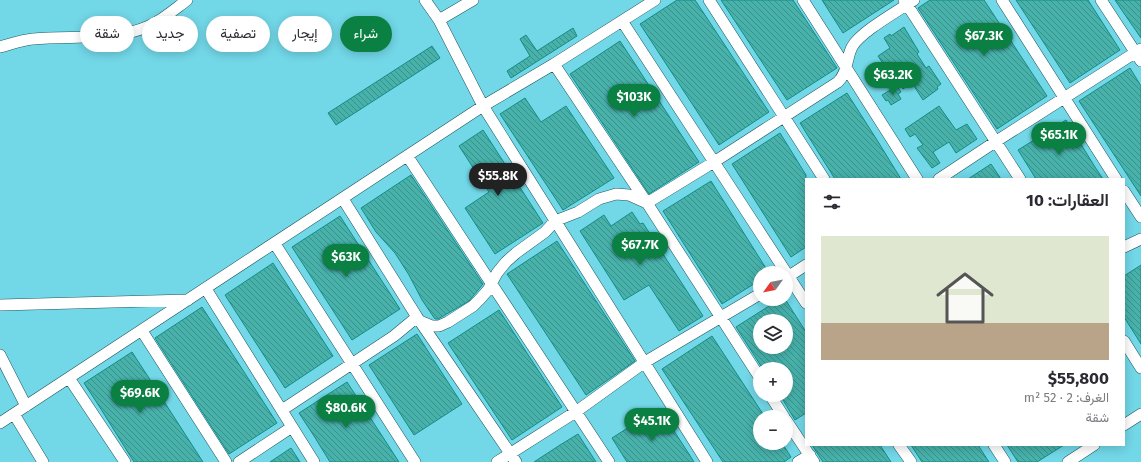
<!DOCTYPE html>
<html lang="ar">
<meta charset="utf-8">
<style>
body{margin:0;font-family:"Fira Sans",Vazirmatn,sans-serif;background:#f7f7f7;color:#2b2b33;direction:rtl;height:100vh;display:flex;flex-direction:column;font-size:15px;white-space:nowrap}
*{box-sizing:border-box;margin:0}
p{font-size:13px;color:#7c7c81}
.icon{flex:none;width:22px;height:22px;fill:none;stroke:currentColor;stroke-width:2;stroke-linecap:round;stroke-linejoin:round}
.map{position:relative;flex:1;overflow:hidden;direction:ltr}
.details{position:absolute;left:805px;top:178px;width:320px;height:268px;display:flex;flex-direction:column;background:#fff;border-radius:0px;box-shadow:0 2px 10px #0003;direction:rtl}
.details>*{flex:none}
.top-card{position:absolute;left:12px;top:16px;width:380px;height:36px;direction:rtl;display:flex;gap:8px}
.needle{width:26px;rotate:237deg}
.controls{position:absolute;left:753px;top:266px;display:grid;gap:8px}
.controls a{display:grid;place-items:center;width:40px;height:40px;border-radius:50%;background:#fff;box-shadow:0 2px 10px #0003;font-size:20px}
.price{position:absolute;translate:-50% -34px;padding:0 9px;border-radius:14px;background:#0b8043;color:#fff;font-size:13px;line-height:26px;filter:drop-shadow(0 1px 2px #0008)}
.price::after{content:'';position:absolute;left:50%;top:24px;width:12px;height:9px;margin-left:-6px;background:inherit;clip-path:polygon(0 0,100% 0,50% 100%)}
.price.current{background:#222;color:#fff}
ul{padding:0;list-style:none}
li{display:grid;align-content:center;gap:8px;height:212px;padding:0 16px}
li+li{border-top:1px solid #e1e1e2}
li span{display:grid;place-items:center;height:124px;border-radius:0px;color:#555}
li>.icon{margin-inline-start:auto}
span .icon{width:72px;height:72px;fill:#fffc;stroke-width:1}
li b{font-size:17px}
h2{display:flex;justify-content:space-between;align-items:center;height:48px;padding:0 16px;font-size:17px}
.chip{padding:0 14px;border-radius:18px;background:#fff;box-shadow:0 2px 10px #0003;font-size:14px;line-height:36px}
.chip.current{background:#0b8043;color:#fff}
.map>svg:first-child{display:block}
</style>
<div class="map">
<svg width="1141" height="462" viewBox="0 0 1141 462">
<defs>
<pattern id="building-back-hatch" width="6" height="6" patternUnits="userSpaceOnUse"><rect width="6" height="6" fill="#47b1aa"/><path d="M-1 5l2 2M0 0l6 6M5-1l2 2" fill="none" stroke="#3a918c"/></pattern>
</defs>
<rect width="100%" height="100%" fill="#72d7e7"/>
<path fill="url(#building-back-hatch)" stroke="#148d87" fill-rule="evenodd" d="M677,0h18l74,112 -50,33 -79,-121z
M721,0h72l44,68 -50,32z
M822,0h72l-51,33z
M930,0h54l63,96 -50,33 -79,-121z
M1016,0h72l32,50 -50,33z
M1115,0h26v38l-20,-29z
M904,27l15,25 -2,2 9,14 3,-2 12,18 -4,3 1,2 -15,11 -11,-17 -9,6 -16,-25 -3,1 -6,-9 12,-8 -6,-10 6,-4 1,2z
M573,28l4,8 -66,42 -4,-7 23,-15 -10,-17 6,-4 11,16z
M620,41l79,121 -50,32 -79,-120z
M432,46l8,12 -104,67 -8,-12z
M1130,68l11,18v110l-62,-95z
M897,86l4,6 -3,2 3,5 -10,6 -3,-5 -2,1 -4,-6z
M847,93l30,47 24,39h-66l-35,-56z
M525,98l16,24 25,-16 48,72 -51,32 -63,-96z
M939,106l17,24 11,-6 10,15 -21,14 -7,-11 -16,10 7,11 -8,5 -15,-20 6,-3 -8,-11 -5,3 -5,-8z
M1066,120l29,47 8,12h-67l-18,-29z
M483,130l60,93 -48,31 -30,-46 24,-16 -30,-46z
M780,133l26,42v72l-15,10 -59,-93z
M991,164l10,15h-33z
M411,175l72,109 -14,17 -31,18h-3l-13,-19 -13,-25 -14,-22 -19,-21 -15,-24z
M711,181l58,92h-9v7l-38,24 -59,-93z
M632,212l8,12 3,-1 60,93 -24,15 -30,-46 -25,15 -44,-69 24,-16 7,11z
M340,216l60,93 -48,31 -60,-93z
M557,241l78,120 -49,34 -79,-121z
M273,263l60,93 -48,32 -60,-93z
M1141,265v79l-17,-27v-41z
M780,299h5l21,33v81l-11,7 -15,-25h6v-26h-23l-27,-42zM760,321h26v26h-26z
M202,307l75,116 -48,31 -74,-116z
M499,310l63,97 -50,33 -64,-97z
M417,334l45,70 -48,31 -45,-70z
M712,336l53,81h-5v26h22l9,14 -7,5h-61l-61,-93z
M132,352l15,23 56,87h-69l-35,-56 -15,-23z
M347,382l15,23 37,57h-69l-16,-26 -15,-23z
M659,408l30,46 5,8h-67l-15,-24z
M578,434l18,28h-62l26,-17z
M812,445h68l11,17h-68z
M911,445h67l11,17h-67z
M1007,445h57l-27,17h-19z
M291,448l9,14h-30z"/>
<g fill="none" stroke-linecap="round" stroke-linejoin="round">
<defs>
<path id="minor" d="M425,0l14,20 44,86 224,356
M709,0l115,179
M803,0l114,179
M904,0l116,179
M1002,0l114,179
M1101,0l40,61
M439,20l34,-20
M622,21l184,282
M0,47c11,-3 22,-7 33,-8 38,-4 80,3 116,-13 14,-6 26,-17 38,-26
M554,64l93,139 113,175
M408,157l201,305
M939,179l56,-37 146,-93
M1124,191l17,26
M343,199l74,118 99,145
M275,244l140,218
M1124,247l17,-8
M786,278l20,-13
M206,289l108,173
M0,305l188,-5
M420,321l12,5h7l9,-4 25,-16 7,-7 8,-9 9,-17 9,-11 10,-9 29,-21 10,-11 23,-9 21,-13 17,-5 13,1 18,8 67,-41 124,-80c10,-10 8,-23 14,-35 8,-15 46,-36 62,-47
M142,331l84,131
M1124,341l17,27
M0,355l26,51
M69,378l56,84
M770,395l14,22
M282,410l112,-74 23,-19
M14,414l29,48
M786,420l28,42
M0,423l483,-317 71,-42 101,-64
M1124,425l17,-11
M899,445l12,17
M994,445l11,17
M239,462l53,-35
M497,462l80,-51 68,-49 115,-68
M798,462l12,-7
M1068,462l26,-17"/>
</defs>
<use href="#minor" stroke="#20575f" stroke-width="12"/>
<use href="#minor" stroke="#fff" stroke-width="11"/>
</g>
</svg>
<div class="controls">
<a><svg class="needle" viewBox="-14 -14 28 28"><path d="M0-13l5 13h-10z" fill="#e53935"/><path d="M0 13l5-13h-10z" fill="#7c7c81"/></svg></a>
<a><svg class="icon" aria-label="layers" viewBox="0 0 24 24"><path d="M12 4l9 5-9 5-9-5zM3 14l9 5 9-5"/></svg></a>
<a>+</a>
<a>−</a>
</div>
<b class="price" style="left:984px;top:57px">$67.3K</b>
<b class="price" style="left:893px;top:96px">$63.2K</b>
<b class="price" style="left:634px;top:118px">$103K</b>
<b class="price" style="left:1059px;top:156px">$65.1K</b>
<b class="price current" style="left:498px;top:197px">$55.8K</b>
<b class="price" style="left:640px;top:266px">$67.7K</b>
<b class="price" style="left:346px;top:278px">$63K</b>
<b class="price" style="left:140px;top:414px">$69.6K</b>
<b class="price" style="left:346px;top:429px">$80.6K</b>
<b class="price" style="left:652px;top:442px">$45.1K</b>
<div class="top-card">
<a class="chip current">شراء</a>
<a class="chip">إيجار</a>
<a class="chip">تصفية</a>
<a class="chip">جديد</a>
<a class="chip">شقة</a>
</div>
<section class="details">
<h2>العقارات: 10<svg class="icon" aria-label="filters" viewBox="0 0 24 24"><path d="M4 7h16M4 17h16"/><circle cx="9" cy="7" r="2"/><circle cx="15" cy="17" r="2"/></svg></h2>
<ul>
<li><span style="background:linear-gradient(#dfe7d0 70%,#b9a48a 0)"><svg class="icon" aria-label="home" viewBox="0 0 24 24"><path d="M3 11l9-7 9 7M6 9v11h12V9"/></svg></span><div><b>$55,800</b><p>الغرف: 2 · 52 m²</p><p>شقة</p></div></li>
</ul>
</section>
</div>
